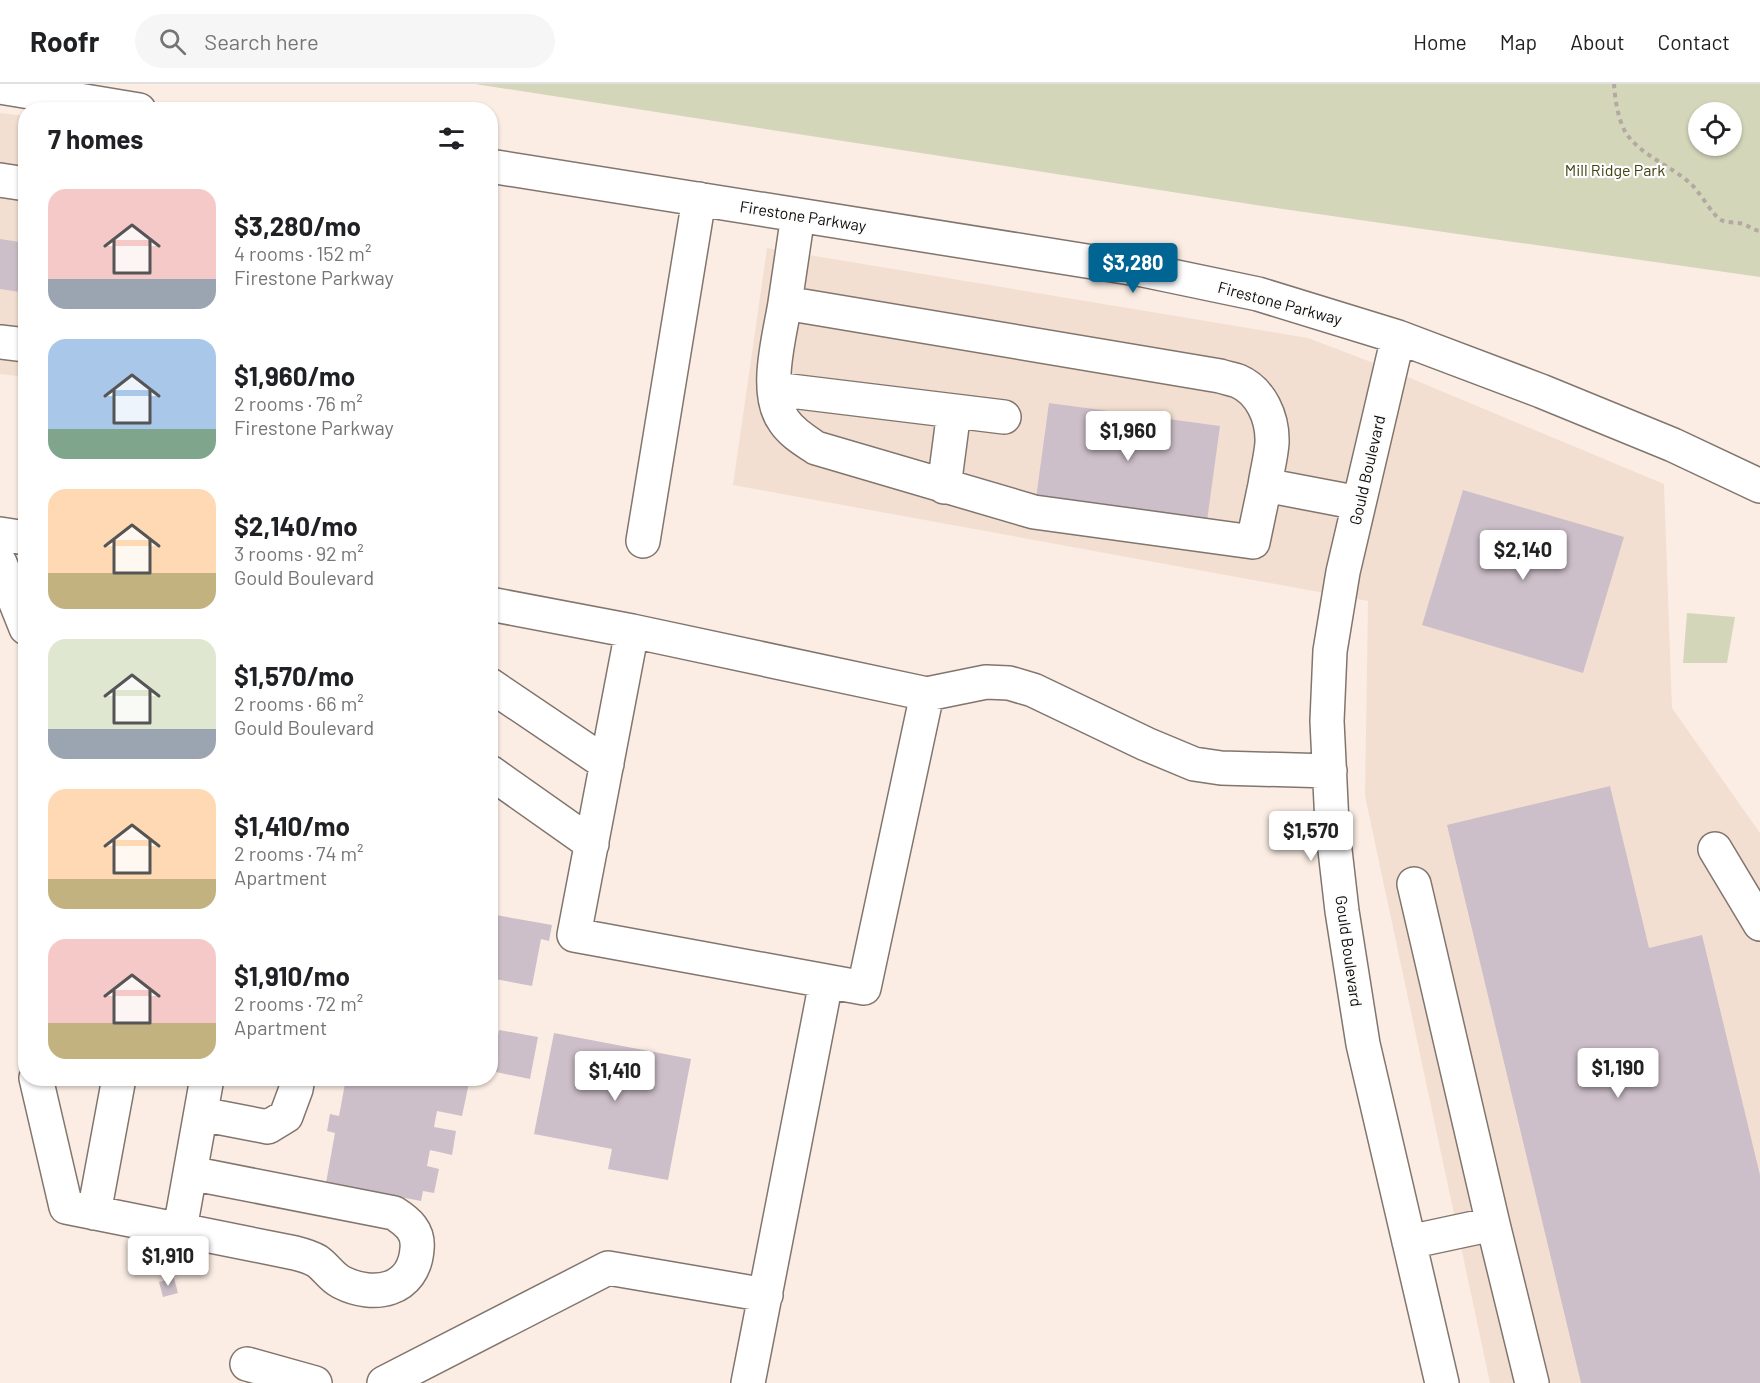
<!DOCTYPE html>
<meta charset="utf-8">
<style>
body{margin:0;font-family:Barlow,sans-serif;background:#f6f6f6;color:#202124;height:100vh;display:flex;flex-direction:column;font-size:22px;white-space:nowrap}
*{box-sizing:border-box;margin:0}
p{font-size:20px;color:#757577}
.icon{flex:none;width:33px;height:33px;fill:none;stroke:currentColor;stroke-width:2;stroke-linecap:round;stroke-linejoin:round}
.map{position:relative;flex:1;overflow:hidden}
.details{position:absolute;left:18px;top:18px;width:480px;height:984px;display:flex;flex-direction:column;background:#fff;border-radius:24px;box-shadow:0 2px 4px #0004}
.details>*{flex:none}
.controls{position:absolute;left:1688px;top:18px;display:grid;gap:12px}
.controls a{display:grid;place-items:center;width:54px;height:54px;border-radius:50%;background:#fff;box-shadow:0 2px 4px #0004;font-size:30px}
.price{position:absolute;translate:-50% -51px;padding:0 14px;border-radius:6px;background:#fff;color:#222;font-size:20px;line-height:39px;filter:drop-shadow(0 2px 3px #0008)}
.price::after{content:'';position:absolute;left:50%;top:36px;width:18px;height:14px;margin-left:-9px;background:inherit;clip-path:polygon(0 0,100% 0,50% 100%)}
.price.active{background:#006593;color:#fff}
ul{padding:0;list-style:none}
li{display:flex;align-items:center;gap:18px;height:150px;padding:0 30px}
li span{display:grid;place-items:center;flex:none;width:168px;height:120px;border-radius:18px;color:#555}
li>.icon{margin-inline-start:auto}
span .icon{width:72px;height:72px;fill:#fffc;stroke-width:1}
li b{font-size:26px}
h2{display:flex;justify-content:space-between;align-items:center;height:72px;padding:0 30px;font-size:26px}
header{display:flex;align-items:center;gap:36px;box-sizing:border-box;height:84px;padding:0 30px;background:#fff;border-bottom:2px solid #e0e0e0}
header strong{font-size:28px}
nav{display:flex;gap:33px;margin-inline-start:auto;font-size:21px}
.search{width:420px;height:54px;background:#f6f6f6;display:flex;align-items:center;gap:15px;box-sizing:border-box;padding:0 21px;border-radius:33px;color:#757577;font-size:22px}
.map>svg:first-child{display:block}
</style>
<header>
<strong>Roofr</strong>
<div class="search"><svg class="icon" aria-label="search" viewBox="0 0 24 24"><circle cx="10" cy="10" r="6"/><path d="M15 15l6 6"/></svg>Search here</div>
<nav><a>Home</a><a>Map</a><a>About</a><a>Contact</a></nav>
</header>
<div class="map">
<svg width="1760" height="1299" viewBox="0 0 1760 1299">
<rect width="100%" height="100%" fill="#fbede4"/>
<path fill="#f3dfd1" d="M0,29l25,3v261l-25,-3z
M767,164l541,90 71,27 285,119 8,224 88,125v550h-270l-125,-587 3,-195 -635,-116z"/>
<path fill="#d4d6ba" fill-rule="evenodd" d="M475,0h1285v193l-484,-69zM1698,28h33v34h-33z
M1687,529l48,4 -8,46h-44z"/>
<path fill="#cdbfc9" d="M0,155l26,4v50l-26,-4z
M1049,319l171,23 -13,95 -171,-23z
M1463,406l161,47 -41,136 -161,-48z
M1610,702l39,162 53,-13 58,240v208h-179l-134,-558z
M490,830l62,11 -3,16 -8,-2 -9,47 -42,-8z
M499,946l39,7 -8,42 -39,-8z
M554,949l137,26 -23,121 -60,-11 4,-20 -78,-15z
M346,994h124l-8,38 -25,-5 -3,16 22,4 -4,24 -22,-5 -3,16 12,3 -5,24 -11,-2 -2,10 -31,-6 -2,6 -19,-3 1,-7 -44,-8 9,-50 -8,-2 3,-17 9,2z
M174,1194l4,15 -15,4 -4,-15z"/>
<g fill="none" stroke-linecap="round" stroke-linejoin="round">
<defs>
<path id="minor" d="M0,3l139,23
M490,82l653,104 115,24 140,43 143,54 132,54 87,41
M0,96l26,4
M798,131l-13,88 435,73c6,2 12,3 18,5 23,10 35,37 34,62 -1,14 -5,28 -7,42l94,18
M785,219c-5,32 -22,90 -1,118 8,12 20,19 32,27l218,64 219,30 12,-57
M1398,253l-55,235 -13,79 -3,70 5,103 10,87 21,133 79,339
M0,258l26,3
M774,305l230,28
M944,403l10,-76
M0,450l26,4
M643,457l56,-342
M0,479l26,65
M490,520l142,27 295,63 59,-12 23,1 24,7 113,54 48,20 27,4 109,3
M632,547l-58,304 290,53 63,-294
M490,601l117,79
M490,688l102,72
M1715,765l45,75
M1414,800l79,340 39,159
M36,994l30,129 229,46c8,2 15,4 22,8 9,6 14,16 24,21 33,17 73,9 76,-33 2,-18 -9,-27 -23,-36l-204,-40
M201,1030l67,13 18,-11 10,-27 2,-11
M94,1129l25,-135
M180,1145l27,-151
M1409,1158l84,-18
M247,1280l68,19
M384,1299l224,-115 158,27
M748,1299l78,-401"/>
</defs>
<use href="#minor" stroke="#81756d" stroke-width="36"/>
<path stroke="#b4a9a2" stroke-width="4" stroke-dasharray="4.5 4.5" stroke-linecap="butt" d="M1614,0c1,15 4,36 12,49 15,23 46,33 65,51 9,8 22,32 30,36 6,3 15,2 22,4 6,2 10,6 17,7"/>
<use href="#minor" stroke="#fff" stroke-width="33"/>
</g>
<g text-anchor="middle" stroke-width="4.5" stroke-linejoin="round" paint-order="stroke">
<g font-size="16" fill="#414211" stroke="#fdfdfd">
<text x="1615" y="92">Mill Ridge Park</text>
</g>
<g font-size="16" fill="#0f0b08" stroke="#fdfdfd">
<text transform="translate(803 132) rotate(9)" y="6">Firestone Parkway</text>
<text transform="translate(1280 219) rotate(15)" y="6">Firestone Parkway</text>
<text transform="translate(1367 386) rotate(-77)" y="6">Gould Boulevard</text>
<text transform="translate(1349 867) rotate(82)" y="6">Gould Boulevard</text>
</g>
</g>
</svg>
<div class="controls">
<a><svg class="icon" aria-label="locate" viewBox="0 0 24 24"><circle cx="12" cy="12" r="6"/><path d="M12 2v4M12 18v4M2 12h4M18 12h4"/></svg></a>
</div>
<b class="price active" style="left:1133px;top:210px">$3,280</b>
<b class="price" style="left:1128px;top:378px">$1,960</b>
<b class="price" style="left:1523px;top:497px">$2,140</b>
<b class="price" style="left:1311px;top:778px">$1,570</b>
<b class="price" style="left:1618px;top:1015px">$1,190</b>
<b class="price" style="left:615px;top:1018px">$1,410</b>
<b class="price" style="left:168px;top:1203px">$1,910</b>
<section class="details">
<h2>7 homes<svg class="icon" aria-label="filters" viewBox="0 0 24 24"><path d="M4 7h16M4 17h16"/><circle cx="9" cy="7" r="2"/><circle cx="15" cy="17" r="2"/></svg></h2>
<ul>
<li><span style="background:linear-gradient(#f6c9c9 75%,#9aa5b1 0)"><svg class="icon" aria-label="home" viewBox="0 0 24 24"><path d="M3 11l9-7 9 7M6 9v11h12V9"/></svg></span><div><b>$3,280/mo</b><p>4 rooms · 152 m²</p><p>Firestone Parkway</p></div></li>
<li><span style="background:linear-gradient(#a9c7e8 75%,#7fa58c 0)"><svg class="icon" aria-label="home" viewBox="0 0 24 24"><path d="M3 11l9-7 9 7M6 9v11h12V9"/></svg></span><div><b>$1,960/mo</b><p>2 rooms · 76 m²</p><p>Firestone Parkway</p></div></li>
<li><span style="background:linear-gradient(#ffd9b3 70%,#c2b280 0)"><svg class="icon" aria-label="home" viewBox="0 0 24 24"><path d="M3 11l9-7 9 7M6 9v11h12V9"/></svg></span><div><b>$2,140/mo</b><p>3 rooms · 92 m²</p><p>Gould Boulevard</p></div></li>
<li><span style="background:linear-gradient(#dfe7d0 75%,#9aa5b1 0)"><svg class="icon" aria-label="home" viewBox="0 0 24 24"><path d="M3 11l9-7 9 7M6 9v11h12V9"/></svg></span><div><b>$1,570/mo</b><p>2 rooms · 66 m²</p><p>Gould Boulevard</p></div></li>
<li><span style="background:linear-gradient(#ffd9b3 75%,#c2b280 0)"><svg class="icon" aria-label="home" viewBox="0 0 24 24"><path d="M3 11l9-7 9 7M6 9v11h12V9"/></svg></span><div><b>$1,410/mo</b><p>2 rooms · 74 m²</p><p>Apartment</p></div></li>
<li><span style="background:linear-gradient(#f6c9c9 70%,#c2b280 0)"><svg class="icon" aria-label="home" viewBox="0 0 24 24"><path d="M3 11l9-7 9 7M6 9v11h12V9"/></svg></span><div><b>$1,910/mo</b><p>2 rooms · 72 m²</p><p>Apartment</p></div></li>
</ul>
</section>
</div>
